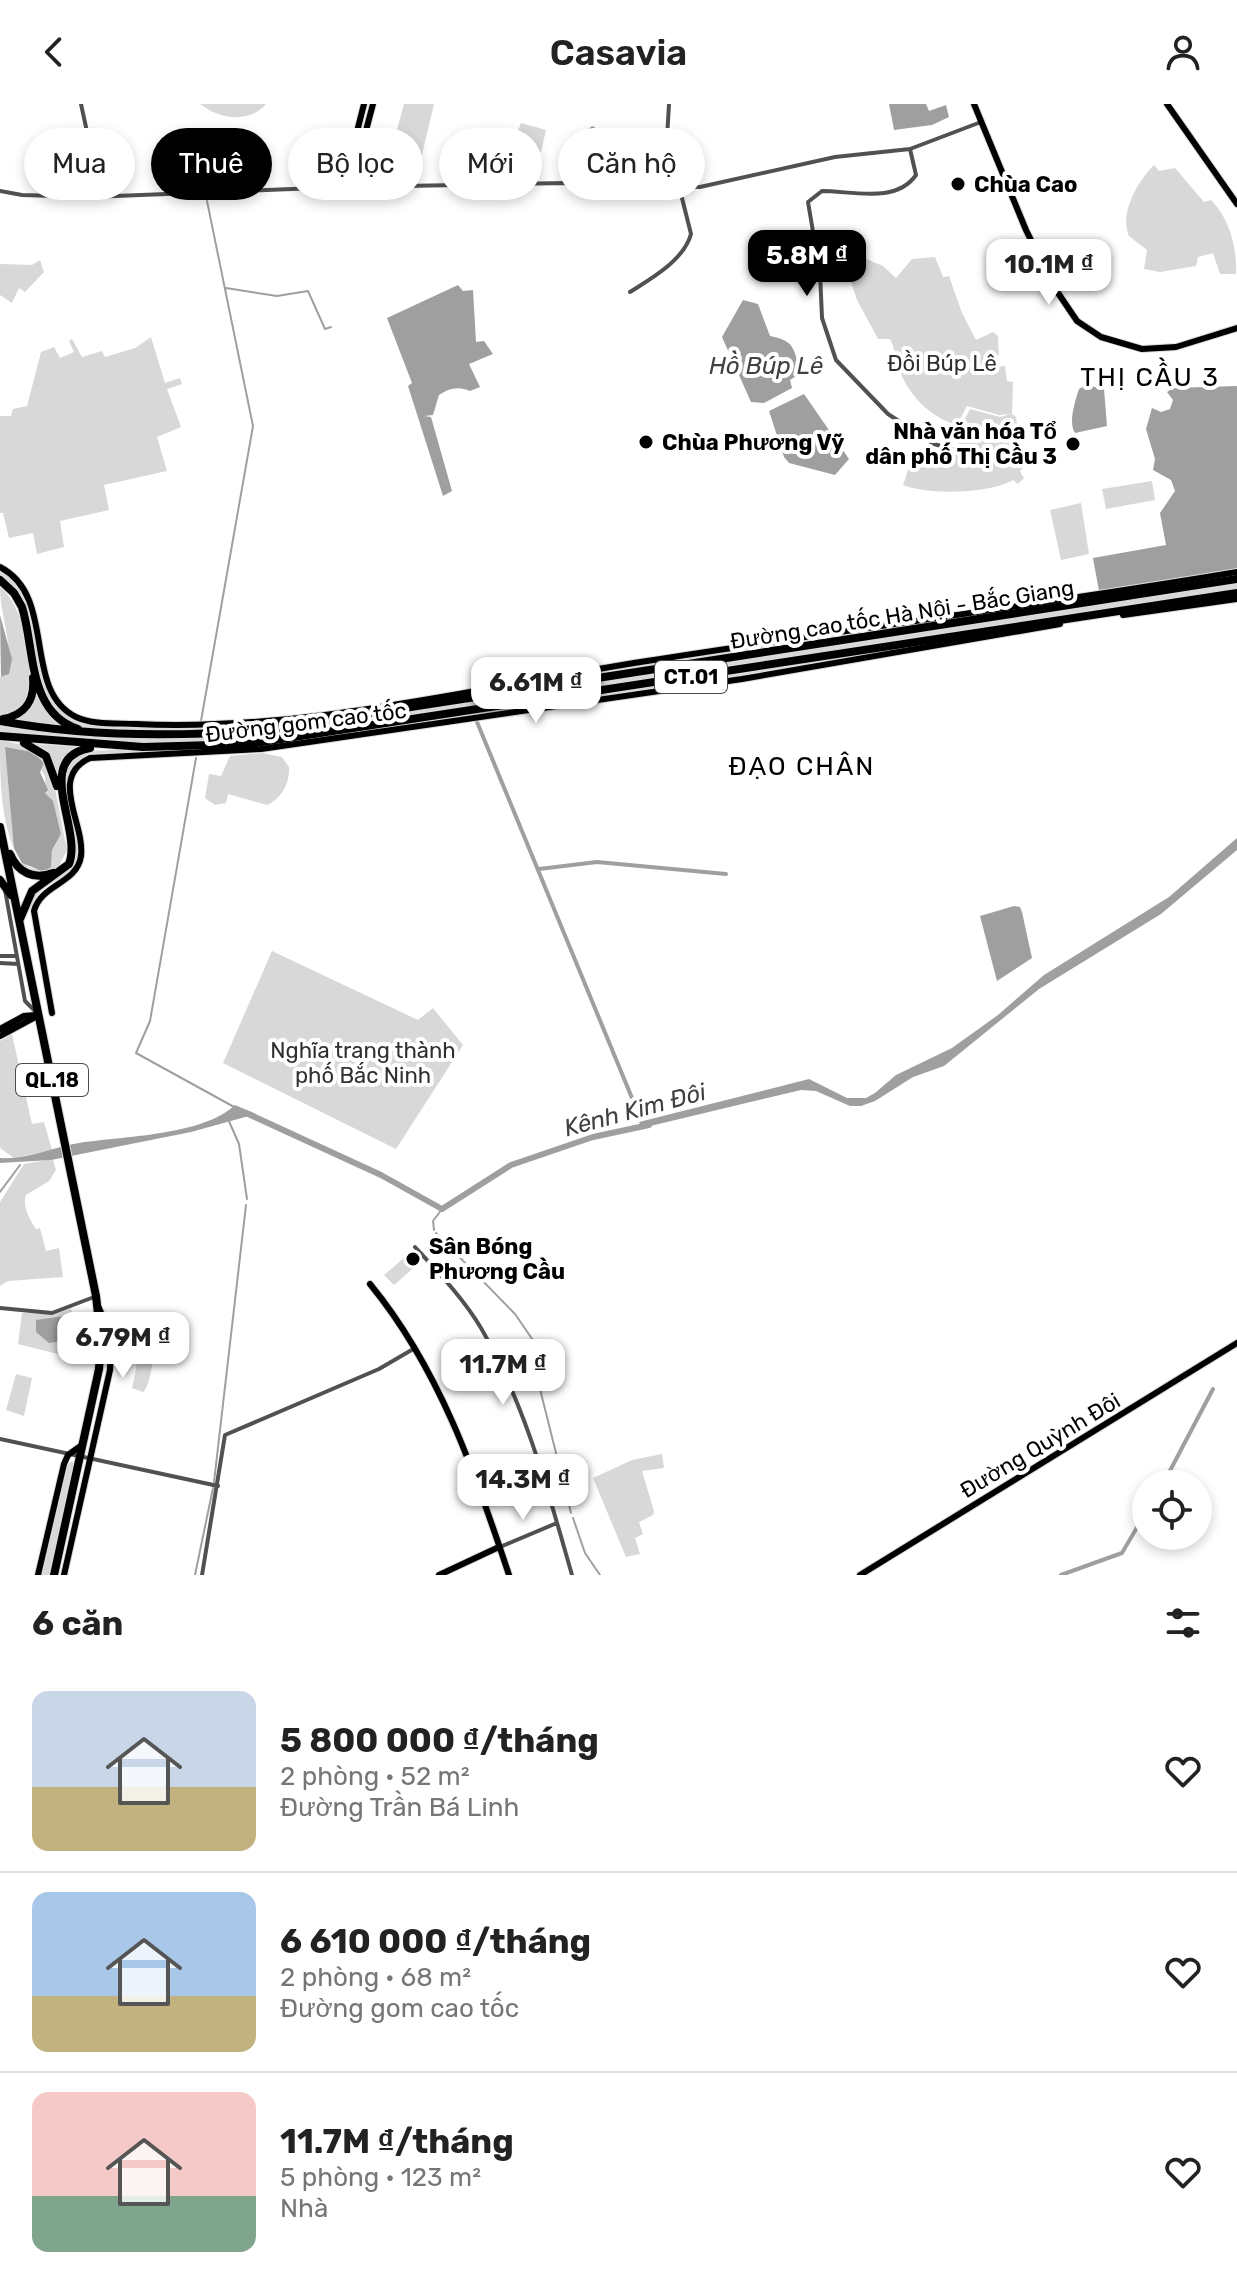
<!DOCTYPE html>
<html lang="vi">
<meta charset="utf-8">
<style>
body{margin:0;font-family:Rubik,sans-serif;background:#f6f6f6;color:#222;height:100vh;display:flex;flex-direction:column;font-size:30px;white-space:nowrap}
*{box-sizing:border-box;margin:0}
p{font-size:26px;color:#767676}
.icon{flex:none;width:44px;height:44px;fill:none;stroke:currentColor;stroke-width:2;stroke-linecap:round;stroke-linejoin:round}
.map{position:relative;height:1471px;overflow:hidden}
.details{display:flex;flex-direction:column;background:#fff;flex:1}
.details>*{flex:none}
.banner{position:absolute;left:24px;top:24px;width:800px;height:72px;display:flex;gap:16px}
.tools{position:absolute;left:1132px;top:1366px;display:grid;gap:16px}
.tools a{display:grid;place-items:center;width:80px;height:80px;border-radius:50%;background:#fff;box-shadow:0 4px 12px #0003;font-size:40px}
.price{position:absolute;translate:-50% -68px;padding:0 18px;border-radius:16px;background:#fff;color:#222;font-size:26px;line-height:52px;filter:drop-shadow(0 2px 4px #0008)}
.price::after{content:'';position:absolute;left:50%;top:48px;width:24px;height:18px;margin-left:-12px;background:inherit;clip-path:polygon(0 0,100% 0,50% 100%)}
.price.current{background:#000;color:#fff}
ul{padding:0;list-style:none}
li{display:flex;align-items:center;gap:24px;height:200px;padding:0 32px}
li+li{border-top:2px solid #e0e0e0}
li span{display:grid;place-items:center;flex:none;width:224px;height:160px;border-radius:16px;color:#555}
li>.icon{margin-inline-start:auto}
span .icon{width:96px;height:96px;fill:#fffc;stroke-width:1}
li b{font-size:34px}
h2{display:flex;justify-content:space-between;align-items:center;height:96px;padding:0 32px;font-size:34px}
.chip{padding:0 28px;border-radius:36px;background:#fff;box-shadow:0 4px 12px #0003;font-size:28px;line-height:72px}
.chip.current{background:#000;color:#fff}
header{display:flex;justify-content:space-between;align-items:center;height:104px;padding:0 32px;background:#fff;font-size:36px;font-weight:600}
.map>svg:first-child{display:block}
</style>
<header><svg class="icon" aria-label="back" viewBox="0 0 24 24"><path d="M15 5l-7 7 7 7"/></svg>Casavia<svg class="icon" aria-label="person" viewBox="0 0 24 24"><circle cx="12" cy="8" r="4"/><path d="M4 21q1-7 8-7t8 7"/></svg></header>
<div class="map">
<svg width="1237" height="1471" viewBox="0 0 1237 1471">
<rect width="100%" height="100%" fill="#fff"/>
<path fill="#d8d8d8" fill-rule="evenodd" d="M200,0h66c-17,20 -47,15 -66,0z
M404,0h30l-12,51h-32z
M521,19l25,7 -5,22 -29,-6z
M576,32c19,7 39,14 52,29l-11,15 -49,-4v-22z
M1154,61l5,6 16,-3 29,34 7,-2c19,19 26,48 25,74h-16l-7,-21 -15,4 -2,9 -36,6 -16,-3 3,-19 -18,-14c-10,-23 9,-55 25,-71z
M862,153l21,9 13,12 16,-19 23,-2 8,20 6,-1 13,37 14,27 17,-8 5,4 1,19 -16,5 3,8 19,-2 2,15 6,1 -1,32 4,3 3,22 12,21 -11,11 4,7 -6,6 -5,-4c-24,14 -85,15 -110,5l12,-36 18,6 24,-3 3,-24 10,-19 30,8 11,-3 -12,1 -32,-9 -10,19c-23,-6 -45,-26 -55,-49 -5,-12 -6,-25 -12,-37h-12l-21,-39 -10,-30z
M40,156l4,12 -19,20 -6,-4 -7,15 -12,-8v-31l32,1z
M151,233l14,46 15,-5 2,6 -15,5 14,38 -24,10 10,34 -63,14 5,25 -49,11 4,26 -27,7 -4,-21 -24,5 -6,-25h-3v-97h11l2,-7 14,-3 14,-54 13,-5 6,11 14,-6 -5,-11 3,-2 10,18 20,-6 3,6 30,-9z
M1152,377l3,19 -49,9 -4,-20z
M1081,399l8,51 -28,6 -11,-50z
M0,465c52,30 22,110 66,145 16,12 47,11 66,12 152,6 303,-29 453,-52l1,4 -266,43 -114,11 -117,-4 -27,-8 -19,-26 -16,-72 -27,-45z
M1237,479v6l-953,147c-94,9 -191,13 -284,-5v-5c95,16 191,15 286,5z
M0,483c27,22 32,80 30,113l-24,17 -6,-1v-39l6,-1c9,-30 -6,-58 -6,-89z
M853,527v5l-264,42 3,-6z
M849,551l-3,4 -256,40v-3z
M37,585l36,41 -66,-8z
M588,592l-5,5 -301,43 -194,12c-44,22 -1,70 -12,104 -5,18 -25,20 -37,33 -5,6 -7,16 -11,19l4,-18c11,-10 28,-15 36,-26 25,-37 -33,-91 16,-117l155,-5z
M0,636l32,7 19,20 16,83 -9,18 -27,6c-31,-32 -31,-88 -31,-134zM5,643l28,5 12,25 1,21 7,4 8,32 -9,16 -1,17c-16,5 -26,2 -34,-13z
M33,640l51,3 -5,2 -20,31z
M262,649l20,4 7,10c1,16 -8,32 -22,38l-39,-11 -2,9 -11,2 -10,-7 4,-24 12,2 9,-20z
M272,847l146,69 15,-12 30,37 -67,104 -173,-86z
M12,930l20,90 12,-2 8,28 -38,8 -14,-10v-107z
M53,1055l3,11 -7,11 -23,14c-4,11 4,25 10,34l4,-1 6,23 13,-3 4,29 -55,4 -8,5v-84l24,-38z
M417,1143l9,10 -32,28 -10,-10z
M71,1205l7,16 -4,12 -12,9v9l-44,-11 4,-31h34z
M140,1219l11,1c7,9 1,62 -8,68l-11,-4 4,-19 -1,-43z
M16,1270l16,4 -8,38 -18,-6z
M662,1350l2,14 -22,3 12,40 -1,4 -14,7 4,12 -8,4 5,16 -14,3 -33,-79 39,-18z
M72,1357l3,5 -24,109h-10l25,-109z"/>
<path fill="#9f9f9f" d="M889,0h37l3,7 17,-6 3,12 -17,8 -38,5z
M592,22l6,3 -2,10 4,5 6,-3 -6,-5 1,-4 13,15 13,-7 4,8 -16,5 -35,-16z
M458,181l5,6 10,-1 3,52 8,-1 9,13 -24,10 11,23 -10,4c-12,-5 -21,-3 -31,4l-6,20 -9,1 7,1 21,74 -9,5 -35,-110 4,-3 -25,-65z
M743,196l15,4 12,32c26,5 23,13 31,37l-11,7 2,8 -28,15 -13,-1 -29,-65z
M1086,281l18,4 3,37 -32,7c-7,-10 0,-32 4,-44z
M1237,282v183l-138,22 -6,-33 73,-13 -6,-32 15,-22 -4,-11 -18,-10 2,-11 -9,-30 6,-21 9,4 9,-3 3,-9 -6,-8 6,-4z
M804,290l45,65 -14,16 -46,-12 -5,-6 -15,-46z
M0,511l12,44 -3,15 -8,3z
M5,643l28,5 11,11 -4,9 8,18 -3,3 8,8 8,33 -9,16 -1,17 -7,5 -22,-9 -8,-15z
M1237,734v12l-76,64 -122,75 -95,77 -31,11 -38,24 -14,5h-11l-34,-15 -15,-1 -159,38 -3,-6 170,-43 38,19h19l9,-5 21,-18 56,-27 46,-33 46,-40 125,-78z
M1014,802l6,1 2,5 10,46 -35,23 -17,-65z
M235,1001l21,9 -65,18 -140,28 -51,3v-5c28,2 52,-11 79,-15 43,-7 123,-7 156,-38z
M64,1212l6,3 2,8 -10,14 -13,2 -13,-11v-12z"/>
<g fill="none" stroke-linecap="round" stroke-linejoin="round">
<path stroke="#9f9f9f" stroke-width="2" d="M226,184l51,8 31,-5 17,38 6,-2
M201,617l52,-295 -46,-225
M196,654l-46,263 -14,32 100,55
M228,1015l11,25 8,55
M0,1088l20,-27
M434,1126l-1,-9 9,-12
M436,1129l79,81 24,35 1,40 31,124
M214,1378l32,-277
M573,1414l12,35 15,22
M195,1471l18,-87"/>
<path stroke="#9f9f9f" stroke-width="4" d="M477,618l162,393
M539,765l58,-7 129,12
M1163,1380l50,-95
M1061,1471l61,-22 24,-41"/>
<path stroke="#9f9f9f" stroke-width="6" d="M246,1009l135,62 61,34 69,-44 82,-28 56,-12"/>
<defs>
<path id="major" d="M974,0l52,126 28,57 23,34 24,16 41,12 34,-2 61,-19
M1167,0l70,100
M343,83l21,-83
M351,83l22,-83
M0,463c58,30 21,123 76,150 17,8 41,6 60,7 171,8 343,-37 511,-63 196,-31 394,-56 590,-89
M1123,511l114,-16
M52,909l-18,-102c7,-27 43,-27 47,-55 4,-33 -33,-79 9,-98l171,-9 481,-70 318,-55
M0,925l24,-13 12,-1
M0,932l39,-21
M370,1180c69,84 105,188 139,291
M38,1471l26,-111 4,-9 14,-10
M64,1471l46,-205 1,-35 -13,-29
M439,1471l60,-28
M860,1471l377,-232"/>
<path id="highway" d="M0,476l14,13 8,14c13,41 5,105 56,122
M3,615c22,-4 32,-19 30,-41
M0,617c87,16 175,16 262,9l975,-151
M0,632l143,11 105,-3 989,-151
M24,639l22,13 11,30
M0,723l96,469 5,44 -2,29 -45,206
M10,750c8,19 24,26 43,19
M0,776l11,15
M20,815l12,-28 37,-27c14,-34 -37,-106 21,-116"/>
</defs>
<use href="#major" stroke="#dbdbdb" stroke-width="8"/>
<use href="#highway" stroke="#dbdbdb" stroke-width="10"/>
<path stroke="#515151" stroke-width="4" d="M910,45l6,26c-20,29 -64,16 -94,16l-14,11 12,71 2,45 14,42 52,54 46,30 21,6
M352,83l214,-4 134,4 135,-30 75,-8 71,-27
M0,87l22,4 68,2 253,-10
M79,92l10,-55 -8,-37
M630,188c22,-14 54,-32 61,-58l-24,-96 2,-34
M5,786l20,111 10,10
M0,852h16
M0,859l18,1
M415,1143c23,25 48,51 66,81 44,76 67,163 91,247
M0,1204l52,5 42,-16
M0,1335l218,47
M500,1443l57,-24
M202,1471l23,-140 154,-66 36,-21"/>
<use href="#major" stroke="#000" stroke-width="6"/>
<use href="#highway" stroke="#000" stroke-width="8"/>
</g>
<g fill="#000" stroke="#fff" stroke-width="3">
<circle cx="958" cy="80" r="8"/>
<circle cx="646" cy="338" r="8"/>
<circle cx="1073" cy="340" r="8"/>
<circle cx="413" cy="1155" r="8"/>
</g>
<g text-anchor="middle" stroke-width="8" stroke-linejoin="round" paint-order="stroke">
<g fill="#fff" stroke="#4c4c4c" stroke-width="2">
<rect x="655" y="557" width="72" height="32" rx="6"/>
<rect x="16" y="960" width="72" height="32" rx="6"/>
</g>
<g font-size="20" font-weight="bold" fill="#000">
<text x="691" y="580">CT.01</text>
<text x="52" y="983">QL.18</text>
</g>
<g font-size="22" font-weight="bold" fill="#000" stroke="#fff" text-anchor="start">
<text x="974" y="88">Chùa Cao</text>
<text x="1057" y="335" text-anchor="end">Nhà văn hóa Tổ<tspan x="1057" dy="25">dân phố Thị Cầu 3</tspan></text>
<text x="662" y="346">Chùa Phương Vỹ</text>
<text x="429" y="1150">Sân Bóng<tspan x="429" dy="25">Phương Cầu</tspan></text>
</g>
<g font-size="22" fill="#2f2f2f" stroke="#fff">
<text x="942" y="267">Đồi Búp Lê</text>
<text x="363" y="954">Nghĩa trang thành<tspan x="363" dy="25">phố Bắc Ninh</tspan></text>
</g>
<g font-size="22" fill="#000" stroke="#fff">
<text transform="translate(902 510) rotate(-9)" y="8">Đường cao tốc Hà Nội - Bắc Giang</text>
<text transform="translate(306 618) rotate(-7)" y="8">Đường gom cao tốc</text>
<text transform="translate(1040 1341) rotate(-31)" y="8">Đường Quỳnh Đôi</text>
</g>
<g font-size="24" font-style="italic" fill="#404040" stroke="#fff">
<text x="766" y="270">Hồ Búp Lê</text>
<text transform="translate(635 1006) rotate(-15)" y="8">Kênh Kim Đôi</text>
</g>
<g font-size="26" letter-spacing="2" fill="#000" stroke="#fff">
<text x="1150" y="282">THỊ CẦU 3</text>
<text x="802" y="671">ĐẠO CHÂN</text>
</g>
</g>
</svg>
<div class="tools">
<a><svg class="icon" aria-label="locate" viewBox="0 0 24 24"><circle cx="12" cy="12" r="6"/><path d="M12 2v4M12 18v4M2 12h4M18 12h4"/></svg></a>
</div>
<b class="price current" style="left:807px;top:194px">5.8M ₫</b>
<b class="price" style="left:1049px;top:203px">10.1M ₫</b>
<b class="price" style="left:536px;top:621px">6.61M ₫</b>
<b class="price" style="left:123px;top:1276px">6.79M ₫</b>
<b class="price" style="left:503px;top:1303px">11.7M ₫</b>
<b class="price" style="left:523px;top:1418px">14.3M ₫</b>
<div class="banner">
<a class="chip">Mua</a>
<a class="chip current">Thuê</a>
<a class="chip">Bộ lọc</a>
<a class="chip">Mới</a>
<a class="chip">Căn hộ</a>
</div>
</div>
<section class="details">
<h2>6 căn<svg class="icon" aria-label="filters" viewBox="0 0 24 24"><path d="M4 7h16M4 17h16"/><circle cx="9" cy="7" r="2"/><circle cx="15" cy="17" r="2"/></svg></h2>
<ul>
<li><span style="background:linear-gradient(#c9d6e8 60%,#c2b280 0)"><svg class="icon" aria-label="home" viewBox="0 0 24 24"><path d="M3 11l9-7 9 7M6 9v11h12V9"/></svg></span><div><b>5 800 000 ₫/tháng</b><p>2 phòng · 52 m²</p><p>Đường Trần Bá Linh</p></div><svg class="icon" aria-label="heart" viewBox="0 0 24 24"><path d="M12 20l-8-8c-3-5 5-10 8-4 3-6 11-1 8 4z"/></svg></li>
<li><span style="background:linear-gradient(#a9c7e8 65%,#c2b280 0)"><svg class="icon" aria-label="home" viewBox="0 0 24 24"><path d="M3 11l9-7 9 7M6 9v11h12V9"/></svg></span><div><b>6 610 000 ₫/tháng</b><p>2 phòng · 68 m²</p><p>Đường gom cao tốc</p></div><svg class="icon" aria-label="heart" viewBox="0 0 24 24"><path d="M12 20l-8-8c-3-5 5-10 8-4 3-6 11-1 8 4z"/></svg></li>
<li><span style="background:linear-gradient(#f6c9c9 65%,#7fa58c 0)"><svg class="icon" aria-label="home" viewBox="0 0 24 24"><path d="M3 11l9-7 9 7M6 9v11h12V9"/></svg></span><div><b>11.7M ₫/tháng</b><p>5 phòng · 123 m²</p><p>Nhà</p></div><svg class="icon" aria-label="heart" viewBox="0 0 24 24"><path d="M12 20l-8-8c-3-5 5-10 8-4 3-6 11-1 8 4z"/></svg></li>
</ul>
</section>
